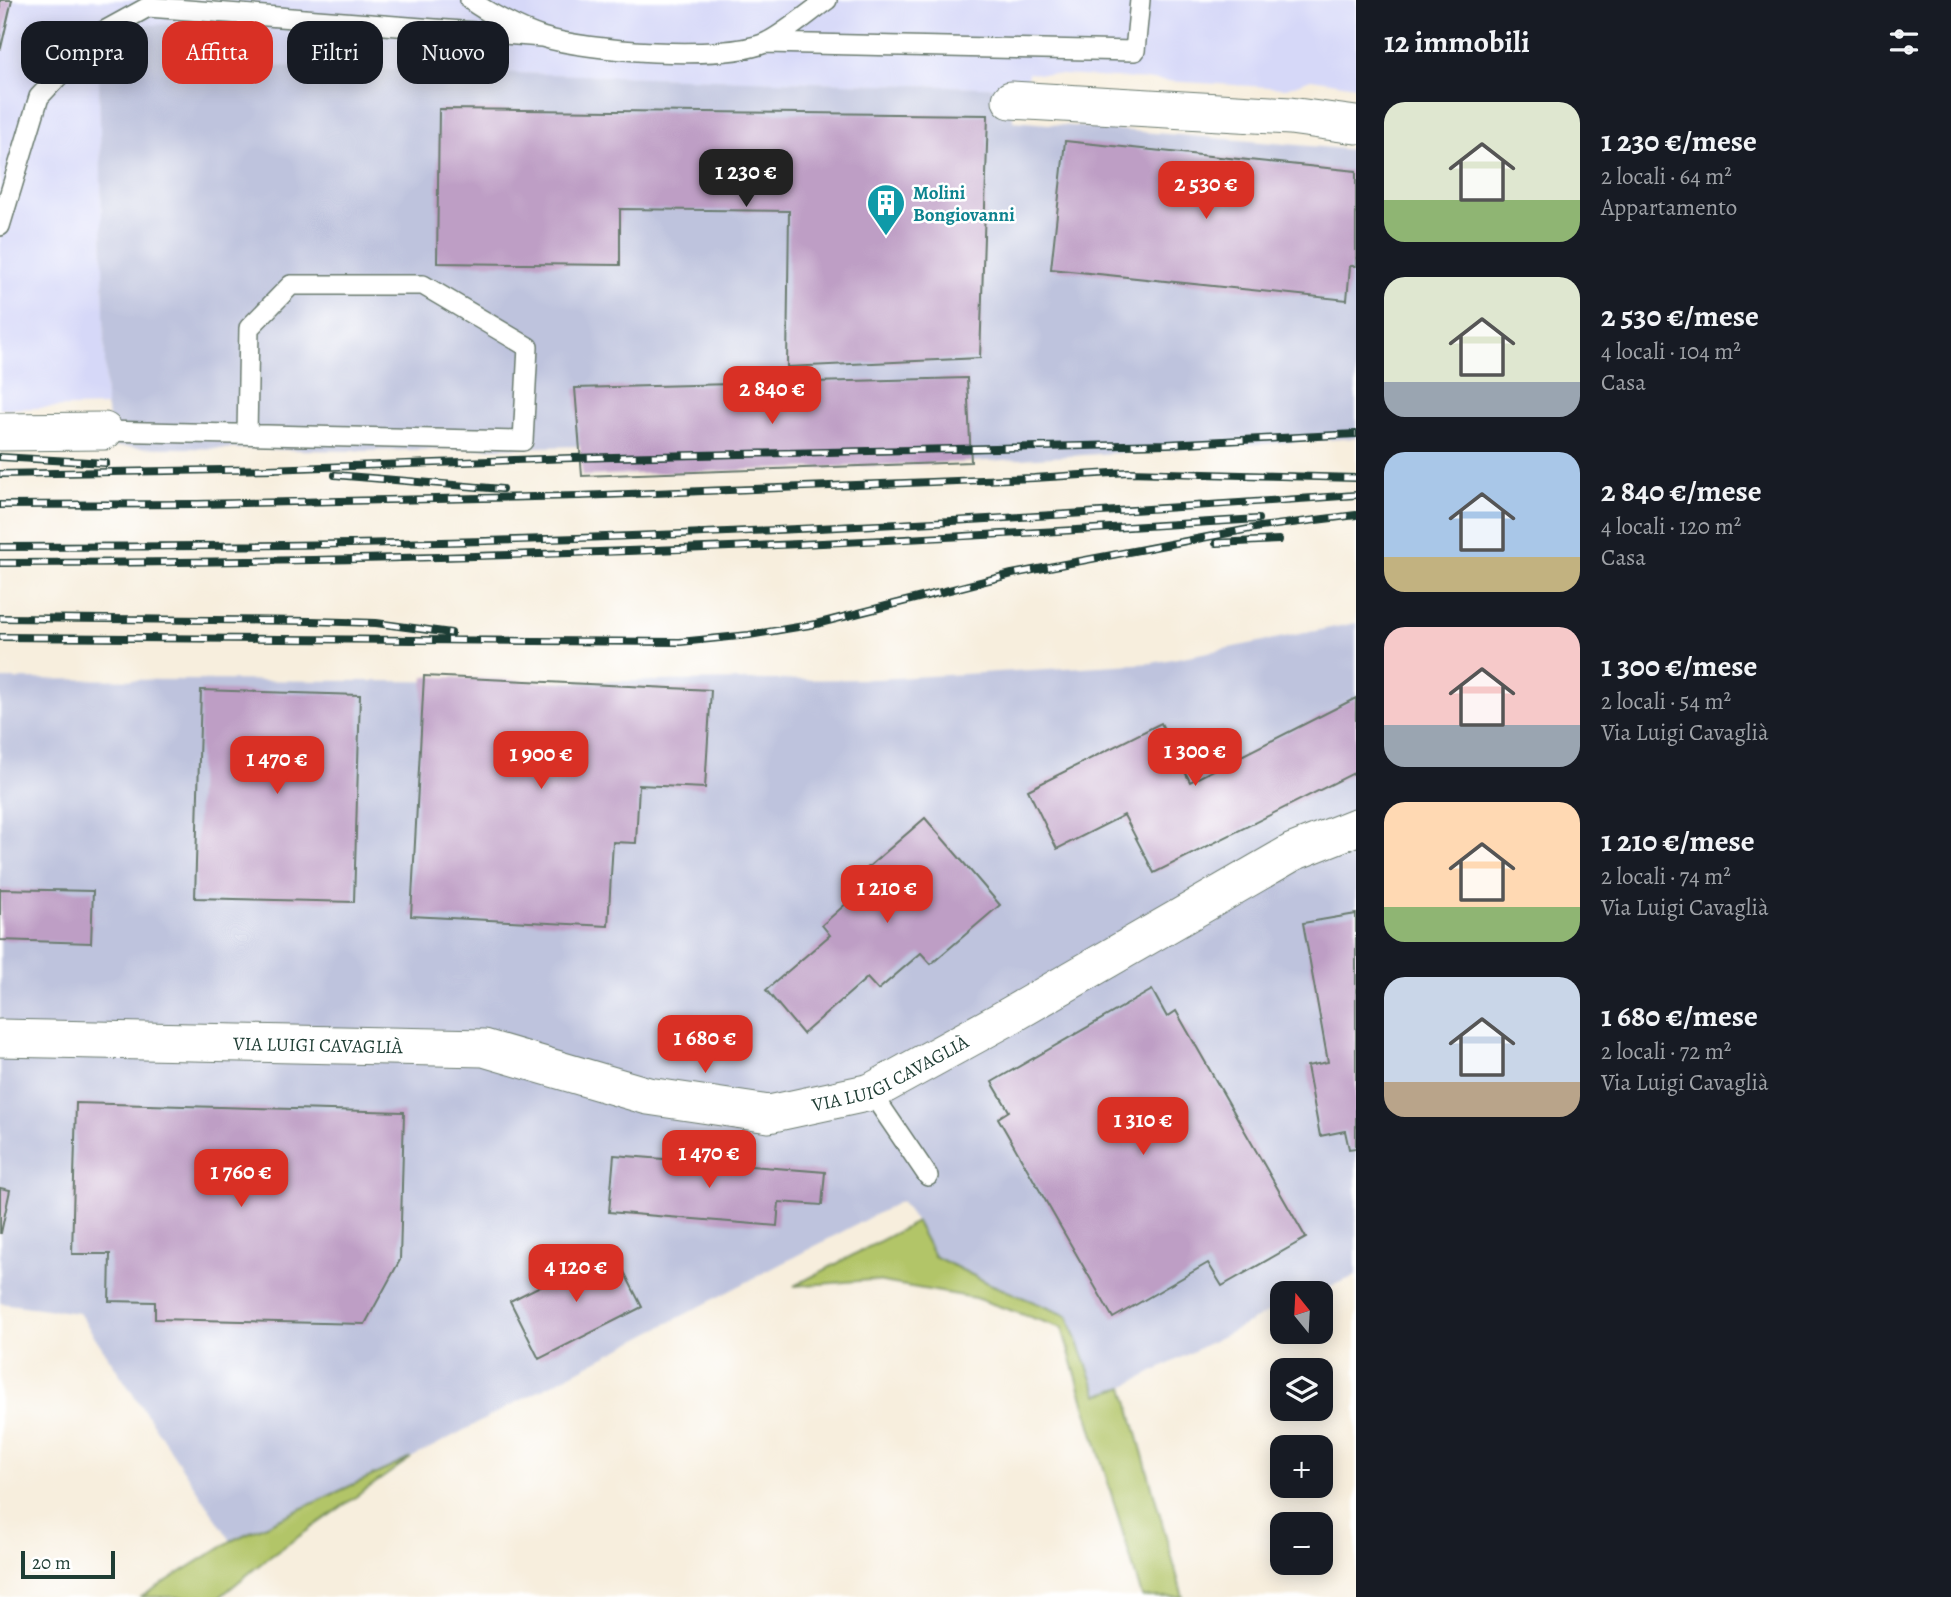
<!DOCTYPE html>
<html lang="it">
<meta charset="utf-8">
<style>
body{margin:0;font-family:Alegreya,serif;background:#20242c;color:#f1f3f6;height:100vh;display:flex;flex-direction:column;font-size:26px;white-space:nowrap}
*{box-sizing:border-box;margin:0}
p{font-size:23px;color:#9ea1a6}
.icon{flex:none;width:38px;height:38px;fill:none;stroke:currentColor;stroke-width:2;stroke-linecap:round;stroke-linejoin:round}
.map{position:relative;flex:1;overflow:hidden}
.panel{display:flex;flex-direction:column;background:#171b24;width:595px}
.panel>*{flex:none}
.hud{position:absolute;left:21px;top:21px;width:665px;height:63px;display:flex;gap:14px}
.needle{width:46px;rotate:342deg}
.controls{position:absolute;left:1270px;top:1281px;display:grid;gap:14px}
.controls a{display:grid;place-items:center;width:63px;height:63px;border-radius:14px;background:#171b24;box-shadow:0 4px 18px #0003;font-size:35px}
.scale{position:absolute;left:21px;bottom:18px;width:94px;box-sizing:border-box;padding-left:7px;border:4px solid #1f3d34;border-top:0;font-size:19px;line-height:24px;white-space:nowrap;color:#1f3d34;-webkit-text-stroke:5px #fff;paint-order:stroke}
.price{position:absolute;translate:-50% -60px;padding:0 16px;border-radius:14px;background:#d93025;color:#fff;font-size:23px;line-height:46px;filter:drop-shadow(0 2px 4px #0008)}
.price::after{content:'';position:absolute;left:50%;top:42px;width:21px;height:16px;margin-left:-10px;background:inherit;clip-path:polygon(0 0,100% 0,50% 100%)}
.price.active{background:#222;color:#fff}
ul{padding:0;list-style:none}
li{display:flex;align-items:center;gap:21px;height:175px;padding:0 28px}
li span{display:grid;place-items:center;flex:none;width:196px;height:140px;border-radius:21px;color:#555}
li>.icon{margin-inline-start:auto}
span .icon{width:84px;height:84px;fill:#fffc;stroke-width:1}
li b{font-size:30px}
h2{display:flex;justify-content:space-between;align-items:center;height:84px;padding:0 28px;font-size:30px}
.chip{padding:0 24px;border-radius:21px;background:#171b24;box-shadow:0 4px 18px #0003;font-size:24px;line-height:63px}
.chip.active{background:#d93025;color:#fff}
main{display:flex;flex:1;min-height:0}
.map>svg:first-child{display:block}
</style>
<main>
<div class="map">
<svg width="1356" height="1597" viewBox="0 0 1356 1597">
<rect width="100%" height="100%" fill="#fff"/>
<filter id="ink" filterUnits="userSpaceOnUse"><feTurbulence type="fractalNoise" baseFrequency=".0143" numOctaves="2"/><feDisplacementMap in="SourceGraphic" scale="14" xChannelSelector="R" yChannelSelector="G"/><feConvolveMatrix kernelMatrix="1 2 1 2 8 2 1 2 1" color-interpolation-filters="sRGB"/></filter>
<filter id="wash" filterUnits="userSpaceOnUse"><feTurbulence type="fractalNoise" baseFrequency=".00686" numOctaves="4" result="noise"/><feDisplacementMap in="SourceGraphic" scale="28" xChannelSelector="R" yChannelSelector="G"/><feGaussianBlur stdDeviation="1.57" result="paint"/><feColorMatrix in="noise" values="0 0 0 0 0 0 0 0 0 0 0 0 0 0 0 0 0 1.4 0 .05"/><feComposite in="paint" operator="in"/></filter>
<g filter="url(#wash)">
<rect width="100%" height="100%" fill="#f7eedd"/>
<path fill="#d6d8f8" d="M0,0h1356v86l-45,-7 -25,9 -258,-15 -2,16 -13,-1 -770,-23 -67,-41 -77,58 7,324 -106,3z"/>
<path fill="#bec3dd" d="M176,24l68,41 769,23v33l343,29v288l-385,24 -389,14 -1,-30 -216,5 -250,-4 -9,-41 -7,-324 4,-31 18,-18 24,-8z
M1356,623v653l-43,17h-30v12l-159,82 -26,8 -30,-79 -78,-32 -56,-28 -18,-34 -15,-21 -490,257 -180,83 -152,-228 -79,-10v-624l550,3 328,-3 274,-16z"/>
<path fill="#b2c568" stroke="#68814e" stroke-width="2" d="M916,1222l18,34 56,28 78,32 30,79 26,-8 59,210h-41l-80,-269 -87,-30 -104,-18 -77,6z
M411,1458l-147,103 -44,36h-79l90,-56z"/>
<g id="blocks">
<path fill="#be9ec5" d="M0,0h12l-11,48 -1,-1z
M439,109l549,6 -8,243 -193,9 2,-156 -169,-2v56l-183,-2z
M1065,141l291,30v95h-6l-3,34 -296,-31z
M967,378l4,84 -389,14 -7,-88z
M424,676l287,14 -6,98 -66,-3 -3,58 -23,-1 -5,84 -197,-10z
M201,690l159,5 -6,207 -159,-4z
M1356,698v74l-202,101 -30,-58 -67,34 -29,-59 133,-67 29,59z
M925,818l75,87 -69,59 -10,-11 -43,37 -11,-12 -64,56 -37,-44 64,-55 -8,-10 43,-38 -8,-10z
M0,889l93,2 -2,52 -91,-3z
M1356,914v234l-7,1 -4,-18 -25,5 -13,-70 21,-4 -25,-139z
M1152,990l15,27 9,-6 130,227 -84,48 -14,-23 -95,55 -115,-200 11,-7 -17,-29z
M76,1103l328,9 -4,148 -35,64 -210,-5v-17l-46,-1 1,-47h-38z
M614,1155l211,17 -3,33 -43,-3 -2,24 -168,-14z
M0,1188l10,2 -9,43h-1z
M613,1250l29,57 -103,52 -29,-58z"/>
</g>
</g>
<g filter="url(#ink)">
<use href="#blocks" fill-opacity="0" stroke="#6b7b6f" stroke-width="2"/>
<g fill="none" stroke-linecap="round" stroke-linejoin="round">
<defs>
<path id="lane" d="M470,0c18,13 50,30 72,37 46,14 179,24 223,6 17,-7 46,-32 62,-43
M766,43l369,8 5,-51
M0,226l39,-129 58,-62 51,-28 394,30
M104,431l419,10 5,-94 -105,-62h-132l-42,43 -2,106
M871,1092l57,84"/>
<g id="street">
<path d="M1011,100l279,16 66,9"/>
<path d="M0,432l104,-1"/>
<path id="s1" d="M0,1038l484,10 164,48 121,18 102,-22 133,-73 289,-167 63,-25"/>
</g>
</defs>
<use href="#lane" stroke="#6b7b6f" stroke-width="22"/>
<use href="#street" stroke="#6b7b6f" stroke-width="39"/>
<use href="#lane" stroke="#fff" stroke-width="19"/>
<use href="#street" stroke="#fff" stroke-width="37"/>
<defs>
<path id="rail" d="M0,457l106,6
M268,469l304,-11 595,-14 189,-10
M0,474l275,-5
M335,475l167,14
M0,505l198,-1 381,-8 455,-18 94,-6 228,6
M1216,543l63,-3
M0,547c227,0 455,-3 682,-13 225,-9 449,-23 674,-39
M0,563c420,0 839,-17 1258,-44
M0,618l311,3 65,2 75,10
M0,637l680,5 69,-7 67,-11 196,-50 248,-47 96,-12"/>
</defs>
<use href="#rail" stroke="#1f3d34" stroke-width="8"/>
<use href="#rail" stroke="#fff" stroke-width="5" stroke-dasharray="16" stroke-linecap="butt"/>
</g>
</g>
<defs>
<symbol id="building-pin" viewBox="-11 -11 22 30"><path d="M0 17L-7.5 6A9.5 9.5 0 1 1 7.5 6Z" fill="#0f9aa8" stroke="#fff"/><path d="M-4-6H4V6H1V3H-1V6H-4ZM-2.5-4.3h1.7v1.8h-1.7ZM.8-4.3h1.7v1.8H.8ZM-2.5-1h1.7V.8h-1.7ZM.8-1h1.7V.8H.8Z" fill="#fff"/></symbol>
</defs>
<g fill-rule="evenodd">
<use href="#building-pin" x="864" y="181" width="44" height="60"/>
</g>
<g text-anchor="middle" stroke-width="5" stroke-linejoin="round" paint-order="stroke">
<g font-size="19" font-weight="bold" fill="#0d838f" stroke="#fff" text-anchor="start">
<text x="913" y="199">Molini<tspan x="913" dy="22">Bongiovanni</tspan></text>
</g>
<g font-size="19" fill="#1f3d34" stroke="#fff">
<text dy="7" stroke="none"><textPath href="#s1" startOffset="318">VIA LUIGI CAVAGLIÀ</textPath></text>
<text dy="7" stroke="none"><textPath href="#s1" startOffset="906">VIA LUIGI CAVAGLIÀ</textPath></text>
</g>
</g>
</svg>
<div class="controls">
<a><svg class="needle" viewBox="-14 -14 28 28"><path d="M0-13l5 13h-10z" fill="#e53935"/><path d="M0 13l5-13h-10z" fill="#9ea1a6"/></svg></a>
<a><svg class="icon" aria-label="layers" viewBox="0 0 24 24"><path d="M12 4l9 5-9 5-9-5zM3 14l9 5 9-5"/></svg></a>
<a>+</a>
<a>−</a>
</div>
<div class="scale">20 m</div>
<b class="price active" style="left:746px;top:209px">1 230 €</b>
<b class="price" style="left:1206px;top:221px">2 530 €</b>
<b class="price" style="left:772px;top:426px">2 840 €</b>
<b class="price" style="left:1195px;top:788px">1 300 €</b>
<b class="price" style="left:541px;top:791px">1 900 €</b>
<b class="price" style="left:277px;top:796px">1 470 €</b>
<b class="price" style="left:887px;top:925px">1 210 €</b>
<b class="price" style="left:705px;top:1075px">1 680 €</b>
<b class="price" style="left:1143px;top:1157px">1 310 €</b>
<b class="price" style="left:709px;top:1190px">1 470 €</b>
<b class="price" style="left:241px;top:1209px">1 760 €</b>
<b class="price" style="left:576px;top:1304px">4 120 €</b>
<div class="hud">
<a class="chip">Compra</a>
<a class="chip active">Affitta</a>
<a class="chip">Filtri</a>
<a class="chip">Nuovo</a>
</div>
</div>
<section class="panel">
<h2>12 immobili<svg class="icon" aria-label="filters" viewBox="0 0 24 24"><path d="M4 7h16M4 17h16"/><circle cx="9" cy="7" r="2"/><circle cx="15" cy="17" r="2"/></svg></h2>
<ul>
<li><span style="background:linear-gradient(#dfe7d0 70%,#8fb573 0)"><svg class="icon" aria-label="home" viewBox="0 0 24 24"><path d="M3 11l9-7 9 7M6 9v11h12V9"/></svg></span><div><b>1 230 €/mese</b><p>2 locali · 64 m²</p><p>Appartamento</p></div></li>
<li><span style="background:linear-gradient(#dfe7d0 75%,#9aa5b1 0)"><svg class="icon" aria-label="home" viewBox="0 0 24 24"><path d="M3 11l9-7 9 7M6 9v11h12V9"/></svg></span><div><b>2 530 €/mese</b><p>4 locali · 104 m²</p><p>Casa</p></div></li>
<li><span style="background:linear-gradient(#a9c7e8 75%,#c2b280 0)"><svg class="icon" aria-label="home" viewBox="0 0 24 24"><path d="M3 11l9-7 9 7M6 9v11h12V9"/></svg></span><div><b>2 840 €/mese</b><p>4 locali · 120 m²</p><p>Casa</p></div></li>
<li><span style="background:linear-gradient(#f6c9c9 70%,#9aa5b1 0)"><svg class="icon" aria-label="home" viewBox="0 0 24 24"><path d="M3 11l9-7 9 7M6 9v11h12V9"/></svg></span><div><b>1 300 €/mese</b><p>2 locali · 54 m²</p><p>Via Luigi Cavaglià</p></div></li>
<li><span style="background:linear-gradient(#ffd9b3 75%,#8fb573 0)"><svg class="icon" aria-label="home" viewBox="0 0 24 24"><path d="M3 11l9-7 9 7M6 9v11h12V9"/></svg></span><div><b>1 210 €/mese</b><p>2 locali · 74 m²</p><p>Via Luigi Cavaglià</p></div></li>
<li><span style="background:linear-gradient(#c9d6e8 75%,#b9a48a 0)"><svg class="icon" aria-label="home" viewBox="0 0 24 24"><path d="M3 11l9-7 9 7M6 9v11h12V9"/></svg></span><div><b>1 680 €/mese</b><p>2 locali · 72 m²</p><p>Via Luigi Cavaglià</p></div></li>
</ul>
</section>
</main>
